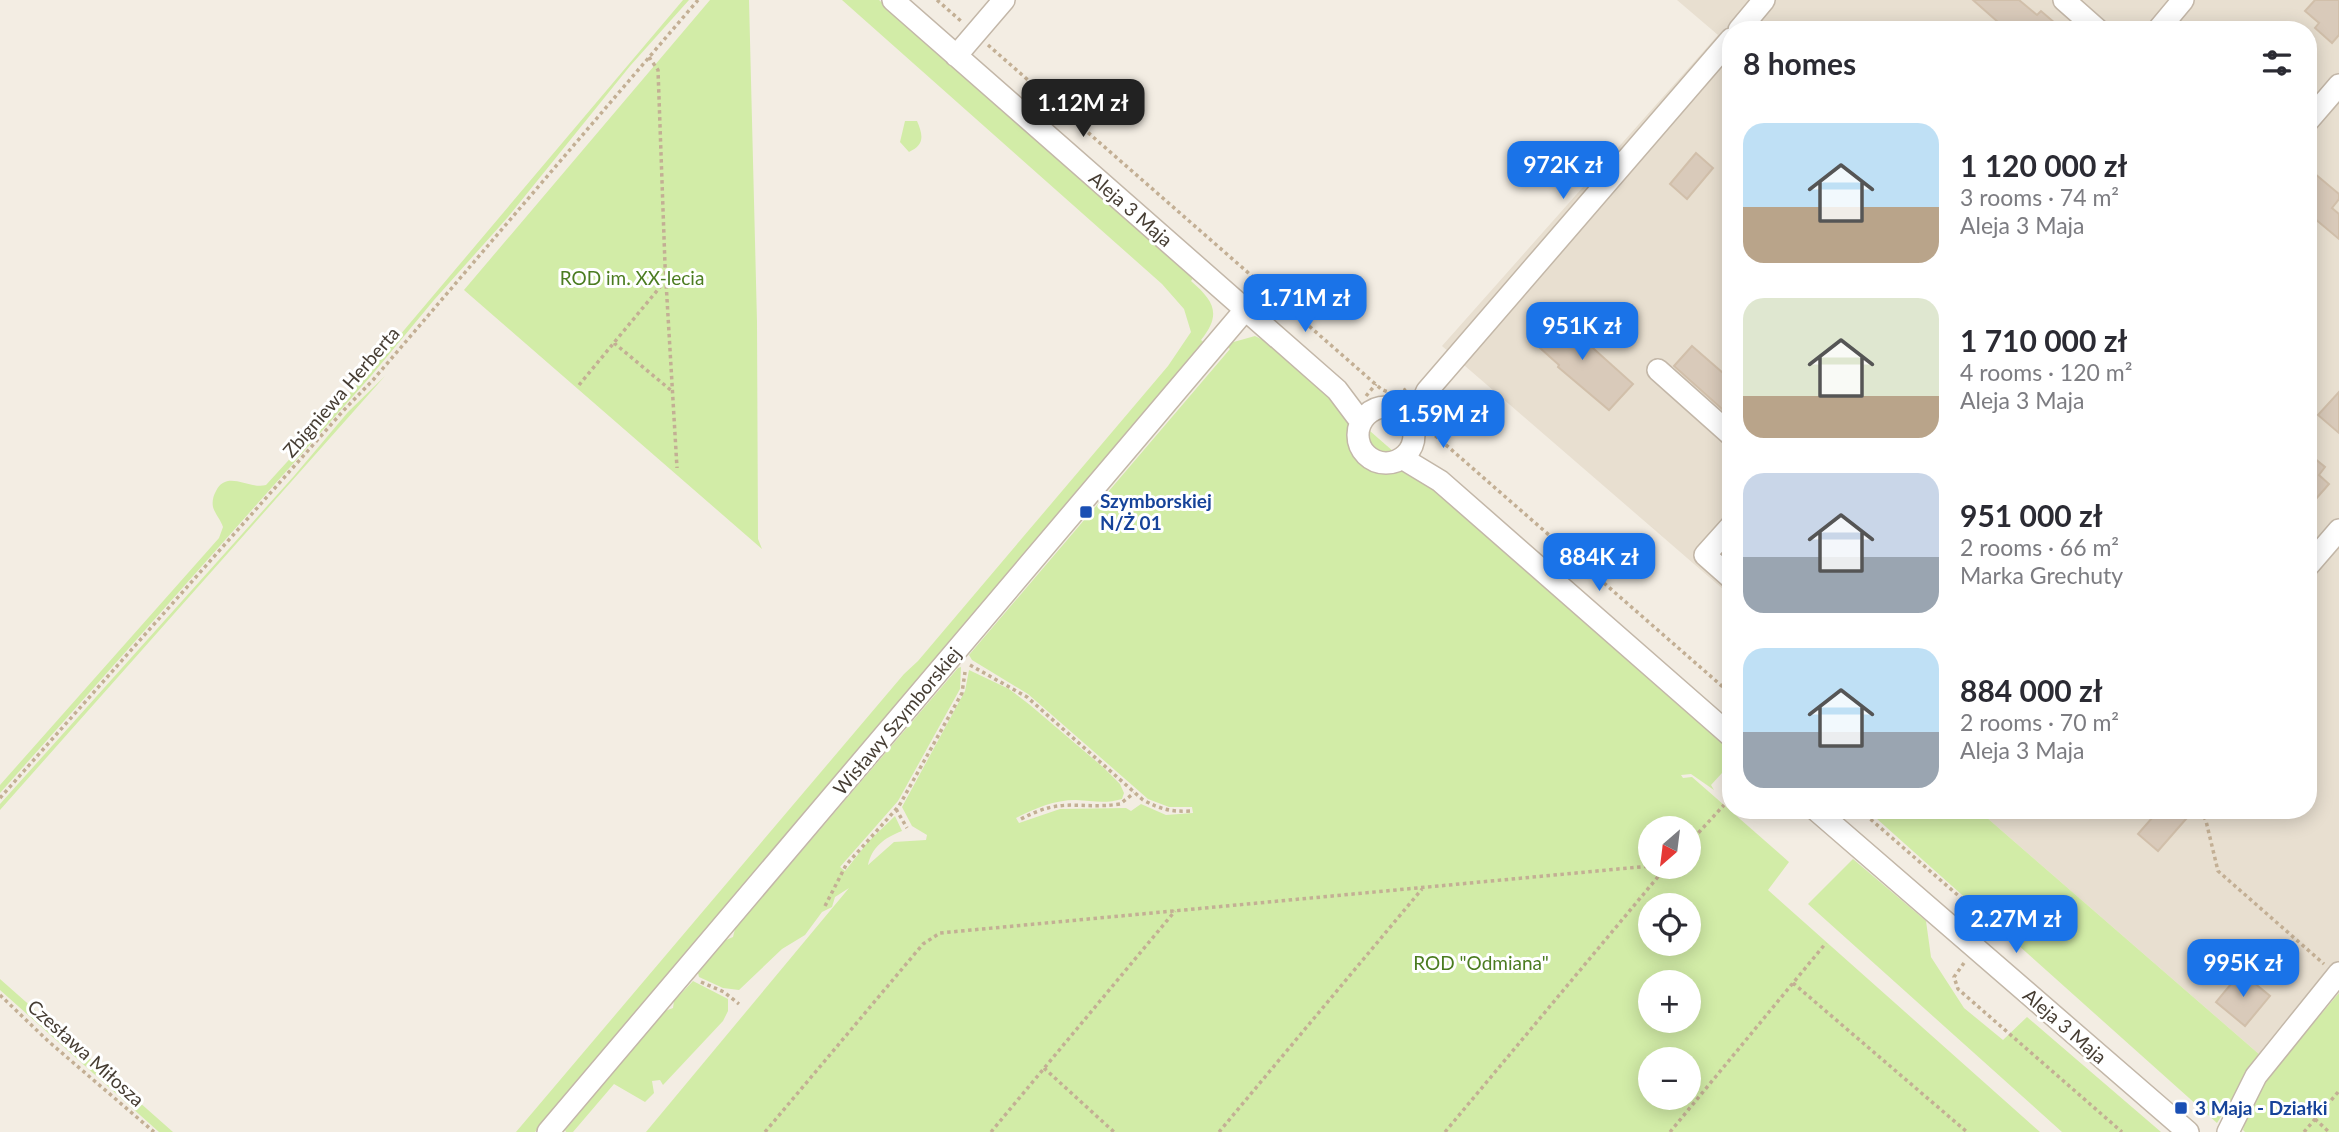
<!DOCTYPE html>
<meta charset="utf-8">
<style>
body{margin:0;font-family:Lato,sans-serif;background:#f2f2f3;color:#2b2b33;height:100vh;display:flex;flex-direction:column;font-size:26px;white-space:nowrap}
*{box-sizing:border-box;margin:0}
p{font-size:23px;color:#7c7c81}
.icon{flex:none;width:38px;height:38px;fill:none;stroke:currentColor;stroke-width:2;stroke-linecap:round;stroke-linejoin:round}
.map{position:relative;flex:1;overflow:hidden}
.sheet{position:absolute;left:1722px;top:21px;width:595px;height:798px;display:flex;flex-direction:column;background:#fff;border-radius:28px;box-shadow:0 4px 18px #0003}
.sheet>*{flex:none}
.needle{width:46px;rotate:208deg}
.tools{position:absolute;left:1638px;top:816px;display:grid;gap:14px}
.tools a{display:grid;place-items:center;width:63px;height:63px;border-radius:50%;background:#fff;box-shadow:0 4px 18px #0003;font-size:35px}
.price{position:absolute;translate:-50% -60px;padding:0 16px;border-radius:14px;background:#1a73e8;color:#fff;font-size:23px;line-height:46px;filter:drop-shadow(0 2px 4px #0008)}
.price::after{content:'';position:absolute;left:50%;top:42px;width:21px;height:16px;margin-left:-10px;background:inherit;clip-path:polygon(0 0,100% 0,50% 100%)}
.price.current{background:#222;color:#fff}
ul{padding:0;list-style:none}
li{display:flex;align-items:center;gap:21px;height:175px;padding:0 21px}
li span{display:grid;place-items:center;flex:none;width:196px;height:140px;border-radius:21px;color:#555}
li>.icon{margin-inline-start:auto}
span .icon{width:84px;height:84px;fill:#fffc;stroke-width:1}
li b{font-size:30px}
h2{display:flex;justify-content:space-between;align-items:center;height:84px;padding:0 21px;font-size:30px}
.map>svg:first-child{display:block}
</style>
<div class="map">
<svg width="2339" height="1132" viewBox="0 0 2339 1132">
<rect width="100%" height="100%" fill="#f3ede3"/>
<path fill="#e8dfd0" d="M1677,0h662v993l-64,75 -297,-258h330v-780h-577v566l-289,-250 276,-311z"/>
<path fill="#d2eca7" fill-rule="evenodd" d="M683,0h6l-59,66 -122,151 -74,83 -63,76 -371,417v-8l219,-247 4,-11c-2,-7 -8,-13 -10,-20 -1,-5 0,-11 3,-16 11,-22 33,-1 50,-6l101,-111z
M710,0h39l8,322 1,217 4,10 -298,-259z
M842,0h37l315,277 -3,4c23,20 31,33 10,59l5,4 -671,788h-19l388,-458 14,-13 250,-295 23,-34 -7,-23 -22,-25z
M905,121h12c6,14 8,24 -8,31l-9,-10z
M1255,336l14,7 462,403v35l-9,-8 -11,12 3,5 -23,-16 -10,1 2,3 9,-1 97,85 -21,28 272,242h-1394l203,-244 -14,9 -3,10 -10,5 -17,23 -23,14 -43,41 -16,-2 -24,-11 -1,-4 28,-33 7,-3 2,-8 223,-261 3,-1 -1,22 -62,112 -58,66 5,4 23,-29 27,-26 7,15c-18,7 -30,16 -34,34l26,-23 32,-2 1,-5 -15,-9 -10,-19 63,-116 4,-21 40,19 21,16 74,63 16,16 4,9 -2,6c-16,5 -30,2 -46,1 -22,0 -40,8 -60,18l3,5 41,-14 66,-1 5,3 10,-7 25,11 27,-2 -1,-6h-23l-21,-8 -120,-105 -56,-34 -3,-5 261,-306 -3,-3 3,-3zM1650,828h39v38h-39zM1650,905h39v38h-39zM1650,982h39v38h-39zM1650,1059h39v38h-39z
M385,376l-385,434v-6l294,-328 54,-64z
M1867,810h111l282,245 -43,68z
M1853,859l73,62 5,36 33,51 39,32 24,-23 134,115h-99l-254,-228z
M0,979l173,153h-14l-159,-142z
M693,981l35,18v12l-5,10 -60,64 -3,-5 -8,1 2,12 -9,9 -31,-18 -41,48h-7l-1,-2 100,-119 8,-3 1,-7z
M2339,993v139h-94l-2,-2 8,-34z"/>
<path fill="#d9caba" stroke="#d1bfaa" stroke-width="2" d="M1973,0h46l18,15 4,-4 22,19h-56z
M2315,0h24v35l-7,8 -17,-15 4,-5 -14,-12z
M1696,153l17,15 -26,31 -17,-15z
M2308,168l31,26v5l-7,9 7,6v25l-31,-26z
M1555,314l78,70 -24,26 -51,-43 1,-2 -28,-25z
M1692,346l39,34v37l-57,-51z
M2339,392v41l-21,-18z
M2308,453l17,14 -6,8 10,9 -21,24z
M2159,810h17l10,9 -28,32 -20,-17z
M2241,972l29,24 -25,30 -29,-24z"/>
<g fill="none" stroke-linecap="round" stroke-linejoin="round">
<defs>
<path id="minor" d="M893,0l444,390 24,32
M2064,0l34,30
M1739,30l25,-30
M2158,30l25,-30
M956,56l48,-56
M2308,121l31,-36
M1658,370l73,65
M1358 435a28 28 0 1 1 56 0a28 28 0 1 1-56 0Z
M1412,425l15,-34 304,-352
M1402,458l38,23 291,255
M1731,526l-26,29 26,23
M2308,566l31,-36
M1816,810l372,322
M548,1132l697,-822
M2228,1132l28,-56 83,-103"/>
</defs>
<use href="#minor" stroke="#c3b7a8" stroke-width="24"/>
<path stroke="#c3af94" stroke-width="3.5" stroke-dasharray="3.5 3.5" stroke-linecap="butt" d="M937,0l25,22
M988,45l393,344c8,4 17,6 25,0
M649,57l9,13 7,195 12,203
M614,343l59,49
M579,385l86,-104
M1366,396l10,-12
M1430,431l301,263
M970,665l57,32 116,103c17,9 28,12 47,11
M0,798l344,-388 29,-30 325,-380
M896,809l11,19
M1860,810l124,108 8,10 -4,8
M2201,810l5,11 12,50 106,93
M1021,819c43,-23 57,-9 99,-15l14,-11
M1689,843l35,-38
M825,906l21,-41 53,-59 63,-113 3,-21
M1964,963l-10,14 4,12 164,143
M701,982l23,10 15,12
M1793,983l174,149
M0,995l48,46 106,91
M1044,1068l70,64
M2315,1119l14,13
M765,1132l158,-188 17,-11 710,-67
M991,1132l184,-221
M1219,1132l203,-243
M1445,1132l222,-266
M1670,1132l156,-189
M2304,1132l35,-41"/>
<use href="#minor" stroke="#fff" stroke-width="21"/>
</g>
<g fill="#1a4fb4" stroke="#fff" stroke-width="2.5">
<rect x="1079" y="505" width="14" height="14" rx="3.5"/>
<rect x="2174" y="1101" width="14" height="14" rx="3.5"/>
</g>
<g text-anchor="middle" stroke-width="6" stroke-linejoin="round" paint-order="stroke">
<g font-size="19" fill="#463d33" stroke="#fff">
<text transform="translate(1131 209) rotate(41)" y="7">Aleja 3 Maja</text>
<text transform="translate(341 392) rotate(-49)" y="7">Zbigniewa Herberta</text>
<text transform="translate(897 721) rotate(-50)" y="7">Wisławy Szymborskiej</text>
<text transform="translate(2065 1026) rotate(41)" y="7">Aleja 3 Maja</text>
<text transform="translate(86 1053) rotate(42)" y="7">Czesława Miłosza</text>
</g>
<g font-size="19" fill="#4b7c21" stroke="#fff">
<text x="632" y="285">ROD im. XX-lecia</text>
<text x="1481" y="970">ROD "Odmiana"</text>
</g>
<g font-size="19" font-weight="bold" fill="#164399" stroke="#fff" text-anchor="start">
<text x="1100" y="508">Szymborskiej<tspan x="1100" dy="22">N/Ż 01</tspan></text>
<text x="2195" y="1115">3 Maja - Działki</text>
</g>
</g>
</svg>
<div class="tools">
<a><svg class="needle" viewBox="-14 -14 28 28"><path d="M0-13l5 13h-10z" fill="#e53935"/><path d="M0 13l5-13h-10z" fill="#7c7c81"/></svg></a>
<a><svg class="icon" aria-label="locate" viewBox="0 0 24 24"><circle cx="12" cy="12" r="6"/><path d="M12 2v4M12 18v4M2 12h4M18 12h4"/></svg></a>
<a>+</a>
<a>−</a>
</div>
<b class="price current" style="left:1083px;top:139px">1.12M zł</b>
<b class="price" style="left:1563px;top:201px">972K zł</b>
<b class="price" style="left:1305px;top:334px">1.71M zł</b>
<b class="price" style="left:1582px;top:362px">951K zł</b>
<b class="price" style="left:1443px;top:450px">1.59M zł</b>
<b class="price" style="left:1599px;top:593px">884K zł</b>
<b class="price" style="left:2016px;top:955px">2.27M zł</b>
<b class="price" style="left:2243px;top:999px">995K zł</b>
<section class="sheet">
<h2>8 homes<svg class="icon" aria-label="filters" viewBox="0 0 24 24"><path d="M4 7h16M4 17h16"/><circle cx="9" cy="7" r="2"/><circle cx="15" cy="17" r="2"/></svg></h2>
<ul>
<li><span style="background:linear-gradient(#bfe0f5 60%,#b9a48a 0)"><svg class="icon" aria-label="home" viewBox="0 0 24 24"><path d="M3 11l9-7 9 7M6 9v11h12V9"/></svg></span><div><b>1 120 000 zł</b><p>3 rooms · 74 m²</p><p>Aleja 3 Maja</p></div></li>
<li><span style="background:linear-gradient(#dfe7d0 70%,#b9a48a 0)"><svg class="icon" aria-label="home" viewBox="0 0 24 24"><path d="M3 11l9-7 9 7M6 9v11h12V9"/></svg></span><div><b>1 710 000 zł</b><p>4 rooms · 120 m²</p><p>Aleja 3 Maja</p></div></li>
<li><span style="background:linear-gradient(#c9d6e8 60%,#9aa5b1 0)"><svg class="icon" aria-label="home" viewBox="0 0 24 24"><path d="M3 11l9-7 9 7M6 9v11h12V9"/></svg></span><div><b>951 000 zł</b><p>2 rooms · 66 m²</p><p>Marka Grechuty</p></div></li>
<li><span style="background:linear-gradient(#bfe0f5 60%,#9aa5b1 0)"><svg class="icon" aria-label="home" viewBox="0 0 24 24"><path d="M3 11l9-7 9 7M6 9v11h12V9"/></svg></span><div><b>884 000 zł</b><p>2 rooms · 70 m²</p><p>Aleja 3 Maja</p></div></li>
</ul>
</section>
</div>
